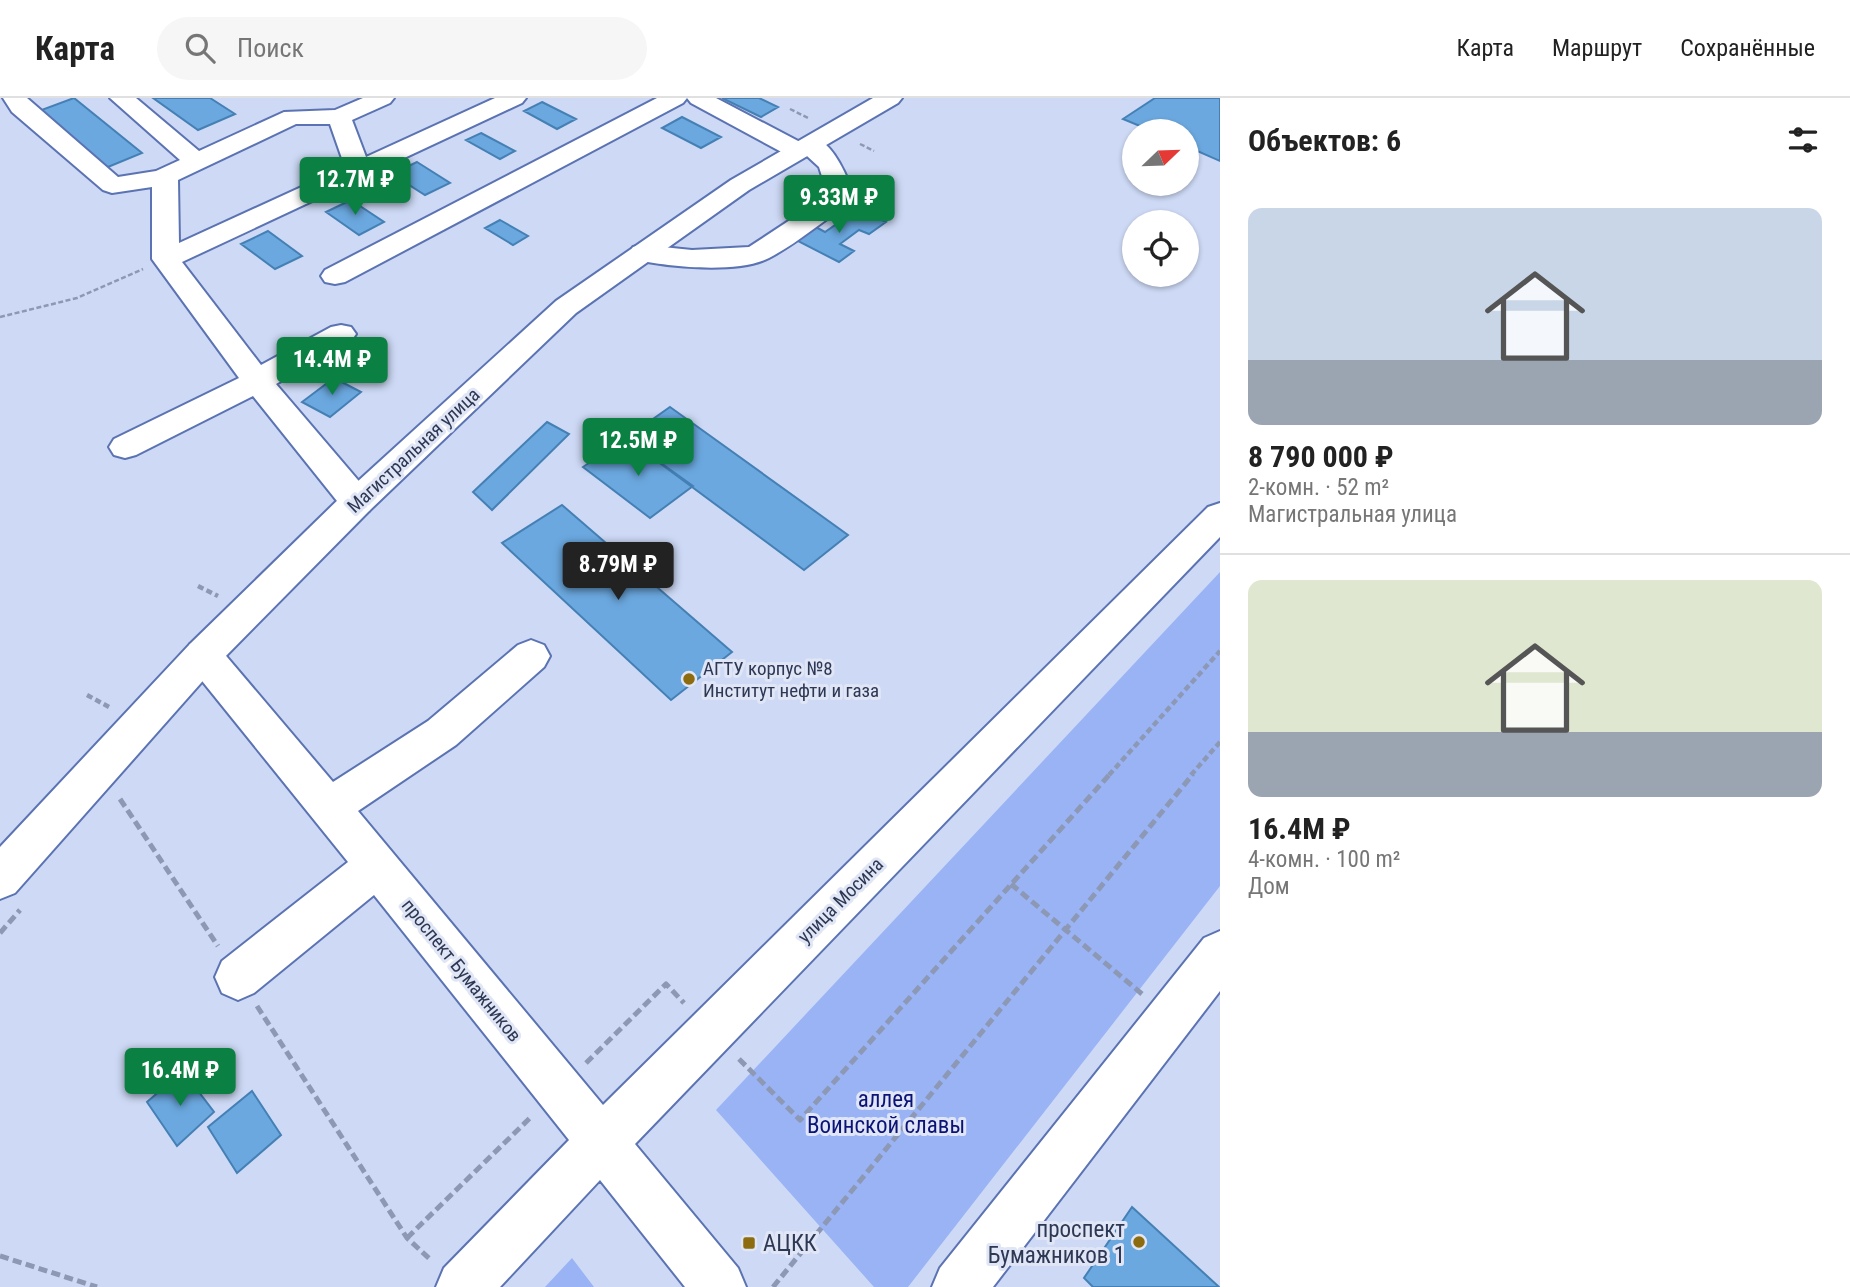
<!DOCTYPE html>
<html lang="ru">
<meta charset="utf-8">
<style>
body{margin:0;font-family:"Roboto Condensed",sans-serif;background:#f6f6f6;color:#222;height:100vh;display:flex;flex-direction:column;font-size:26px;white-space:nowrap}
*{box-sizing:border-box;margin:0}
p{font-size:23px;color:#767676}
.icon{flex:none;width:38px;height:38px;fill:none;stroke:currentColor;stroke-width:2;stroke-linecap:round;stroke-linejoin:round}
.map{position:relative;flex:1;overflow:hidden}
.side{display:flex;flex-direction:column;background:#fff;width:630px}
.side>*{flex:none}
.needle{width:46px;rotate:67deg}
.tools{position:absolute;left:1122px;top:21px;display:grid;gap:14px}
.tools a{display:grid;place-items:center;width:77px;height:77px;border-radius:50%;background:#fff;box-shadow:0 2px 5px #0004;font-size:35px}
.price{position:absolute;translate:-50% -60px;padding:0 16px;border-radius:7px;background:#0b8043;color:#fff;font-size:23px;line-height:46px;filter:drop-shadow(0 2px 4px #0008)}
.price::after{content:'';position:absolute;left:50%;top:42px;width:21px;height:16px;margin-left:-10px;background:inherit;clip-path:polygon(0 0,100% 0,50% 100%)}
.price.active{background:#222;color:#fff}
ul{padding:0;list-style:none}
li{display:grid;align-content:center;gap:14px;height:371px;padding:0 28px}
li+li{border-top:2px solid #e0e0e0}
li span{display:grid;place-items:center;height:217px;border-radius:14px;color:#555}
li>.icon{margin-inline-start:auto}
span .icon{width:126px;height:126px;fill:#fffc;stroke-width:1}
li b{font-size:30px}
h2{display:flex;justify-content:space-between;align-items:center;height:84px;padding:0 28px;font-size:30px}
header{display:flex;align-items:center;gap:42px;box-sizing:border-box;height:98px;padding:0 35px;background:#fff;border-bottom:2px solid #e0e0e0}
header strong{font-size:33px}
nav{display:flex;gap:38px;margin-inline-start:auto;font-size:24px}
.search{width:490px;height:63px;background:#f6f6f6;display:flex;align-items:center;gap:18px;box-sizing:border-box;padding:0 24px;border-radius:38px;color:#767676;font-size:26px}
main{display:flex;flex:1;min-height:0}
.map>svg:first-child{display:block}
</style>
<header>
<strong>Карта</strong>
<div class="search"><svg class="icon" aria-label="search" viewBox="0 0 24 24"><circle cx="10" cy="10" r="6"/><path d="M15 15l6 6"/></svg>Поиск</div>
<nav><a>Карта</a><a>Маршрут</a><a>Сохранённые</a></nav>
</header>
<main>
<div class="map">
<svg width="1220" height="1189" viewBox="0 0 1220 1189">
<rect width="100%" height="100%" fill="#cdd9f5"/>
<path fill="#99b3f5" d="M1220,474v314l-312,401h-34l-158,-177z
M572,1160l22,29h-49z"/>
<path fill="#6ba8df" stroke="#4580b5" stroke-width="2" d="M74,0l68,55 -39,16 -67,-57z
M153,0h57l25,16 -37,16z
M722,0h37l19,9 -17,10z
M1155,0h65v63l-34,-15v-15h-34l-29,-12z
M542,4l34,17 -19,10 -33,-18z
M682,19l39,20 -20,11 -39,-20z
M481,35l34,18 -15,8 -34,-19z
M417,64l33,21 -25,12 -33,-21z
M351,102l33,22 -25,13 -33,-23z
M858,111l28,13 -17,12 -10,-4 -19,14 14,7 -15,11 -47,-24 20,-13 13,7z
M500,122l28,16 -15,9 -28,-17z
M268,133l34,25 -27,13 -34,-25z
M334,280l27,14 -31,25 -28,-15z
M670,309l178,128 -44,35 -178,-132z
M547,324l22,12 -77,76 -19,-18z
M626,340l67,48 -43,32 -67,-51z
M562,407l170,147 -61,48 -169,-157z
M183,973l31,41 -37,34 -30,-44z
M252,993l29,44 -44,38 -29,-46z
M1132,1109l87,80h-126l-9,-9z"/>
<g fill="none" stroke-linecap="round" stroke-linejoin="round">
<defs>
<path id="minor" d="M3,0h24l91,79 38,-6 24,-11 -70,-62h26l63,53 85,-39 51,-2 28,-12h31l-4,5 -38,17 14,37 129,-59h31l-4,5 -340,159 79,103 70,-38 10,-2 10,2 5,7 -5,7 -75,43 93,109 5,9 -5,9 -12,3 -12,-3 -92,-115 -117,59 -11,3 -11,-3 -5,-8 5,-8 125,-61 -87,-119v-72l-40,6 -9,-3 -91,-78zM296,26h34l15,43 -166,76 -1,-63z
M657,0h30l-4,5 -338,179 -10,2 -10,-2 -4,-6 4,-6z
M687,0h29l84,44c27,-19 48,37 55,55l-4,5c-27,18 -53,41 -82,56 -31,16 -102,9 -136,1l-4,-6 4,-6 10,-2 49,5 57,-3 79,-52 -9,-28 -12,-11 -9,2 -9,-2 -98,-53z
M1220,405v34l-585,607 103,124 8,19h-61l-85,-107 -100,107h-64l8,-19 125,-128 -195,-245 -120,98 -16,7 -16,-7 -7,-16 7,-16 126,-99 -158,-196 -6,-11 6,-11 13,-5 13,5 117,138 95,-61 90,-76 13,-5 13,5 6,11 -6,11 -88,78 -98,66 245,294 605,-598z
M1220,833v60l-227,296h-61l8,-19 264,-330z"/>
<path id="highway" d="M873,0h29l-4,5 -149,87 -173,123 -207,198 -153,155 -201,227 -15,6v-52l190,-203 155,-151 211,-192 175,-121z"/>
</defs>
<use href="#minor" stroke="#5b73b2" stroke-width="4"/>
<use href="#highway" stroke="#5b73b2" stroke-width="4"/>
<path stroke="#8d98b4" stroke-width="2.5" stroke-dasharray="5 2.5" stroke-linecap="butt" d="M790,11l18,9
M860,46l14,7
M0,219l77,-19 66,-29"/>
<path stroke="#8d98b4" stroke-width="4.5" stroke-dasharray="6 3.5" stroke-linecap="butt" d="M198,488l20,10
M87,597l22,12
M1109,677l111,-124
M1191,677l29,-33"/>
<path stroke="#8d98b4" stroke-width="5" stroke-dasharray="9 4.5" stroke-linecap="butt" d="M120,701l98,147
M1011,786l131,110
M0,835l20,-23
M257,908l150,232 25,23
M739,961l61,61 310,-346
M586,965l80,-79 18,19
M407,1140l125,-122
M0,1158l97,31
M773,1189l420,-513"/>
<use href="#minor" fill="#fff" fill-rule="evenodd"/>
<use href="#highway" fill="#fff" fill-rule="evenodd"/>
</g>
<g fill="#8c6c0e" stroke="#e0e6f5" stroke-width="2.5">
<circle cx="689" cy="581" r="7"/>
<circle cx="1139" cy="1144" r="7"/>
<rect x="742" y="1138" width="14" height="14" rx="3.5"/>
</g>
<g text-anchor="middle" stroke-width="6" stroke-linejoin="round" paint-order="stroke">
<g font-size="19" fill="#2d3854" stroke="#e0e6f5">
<text transform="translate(413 352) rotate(-43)" y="7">Магистральная улица</text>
<text transform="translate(840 802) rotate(-45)" y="7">улица Мосина</text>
<text transform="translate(462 872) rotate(51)" y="7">проспект Бумажников</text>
</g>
<g font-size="19" fill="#2d3854" stroke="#e0e6f5" text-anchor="start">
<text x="703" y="577">АГТУ корпус №8<tspan x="703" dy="22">Институт нефти и газа</tspan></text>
</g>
<g font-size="23" fill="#0b1377" stroke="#e0e6f5">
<text x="886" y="1009">аллея<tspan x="886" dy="26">Воинской славы</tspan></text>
</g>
<g font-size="23" fill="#2d3854" stroke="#e0e6f5" text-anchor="end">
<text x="1125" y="1139">проспект<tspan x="1125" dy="26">Бумажников 1</tspan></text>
<text x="763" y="1153" text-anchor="start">АЦКК</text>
</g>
</g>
</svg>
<div class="tools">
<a><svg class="needle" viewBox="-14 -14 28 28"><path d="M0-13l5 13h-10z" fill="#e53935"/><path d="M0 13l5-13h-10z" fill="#767676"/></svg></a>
<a><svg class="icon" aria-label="locate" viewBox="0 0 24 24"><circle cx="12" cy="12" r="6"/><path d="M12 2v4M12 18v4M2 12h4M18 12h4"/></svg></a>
</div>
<b class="price" style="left:355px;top:119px">12.7M ₽</b>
<b class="price" style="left:839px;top:137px">9.33M ₽</b>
<b class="price" style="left:332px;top:299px">14.4M ₽</b>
<b class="price" style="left:638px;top:380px">12.5M ₽</b>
<b class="price active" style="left:618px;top:504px">8.79M ₽</b>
<b class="price" style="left:180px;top:1010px">16.4M ₽</b>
</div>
<section class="side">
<h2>Объектов: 6<svg class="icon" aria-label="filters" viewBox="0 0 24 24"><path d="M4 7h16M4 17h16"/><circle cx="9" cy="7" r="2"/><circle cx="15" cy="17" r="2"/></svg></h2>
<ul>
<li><span style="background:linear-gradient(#c9d6e8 70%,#9aa5b1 0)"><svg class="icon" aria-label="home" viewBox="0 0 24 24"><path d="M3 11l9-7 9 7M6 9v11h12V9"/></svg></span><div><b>8 790 000 ₽</b><p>2-комн. · 52 m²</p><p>Магистральная улица</p></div></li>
<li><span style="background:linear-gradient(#dfe7d0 70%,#9aa5b1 0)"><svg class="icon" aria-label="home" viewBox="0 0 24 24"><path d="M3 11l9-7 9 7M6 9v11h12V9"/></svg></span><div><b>16.4M ₽</b><p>4-комн. · 100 m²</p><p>Дом</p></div></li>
</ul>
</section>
</main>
